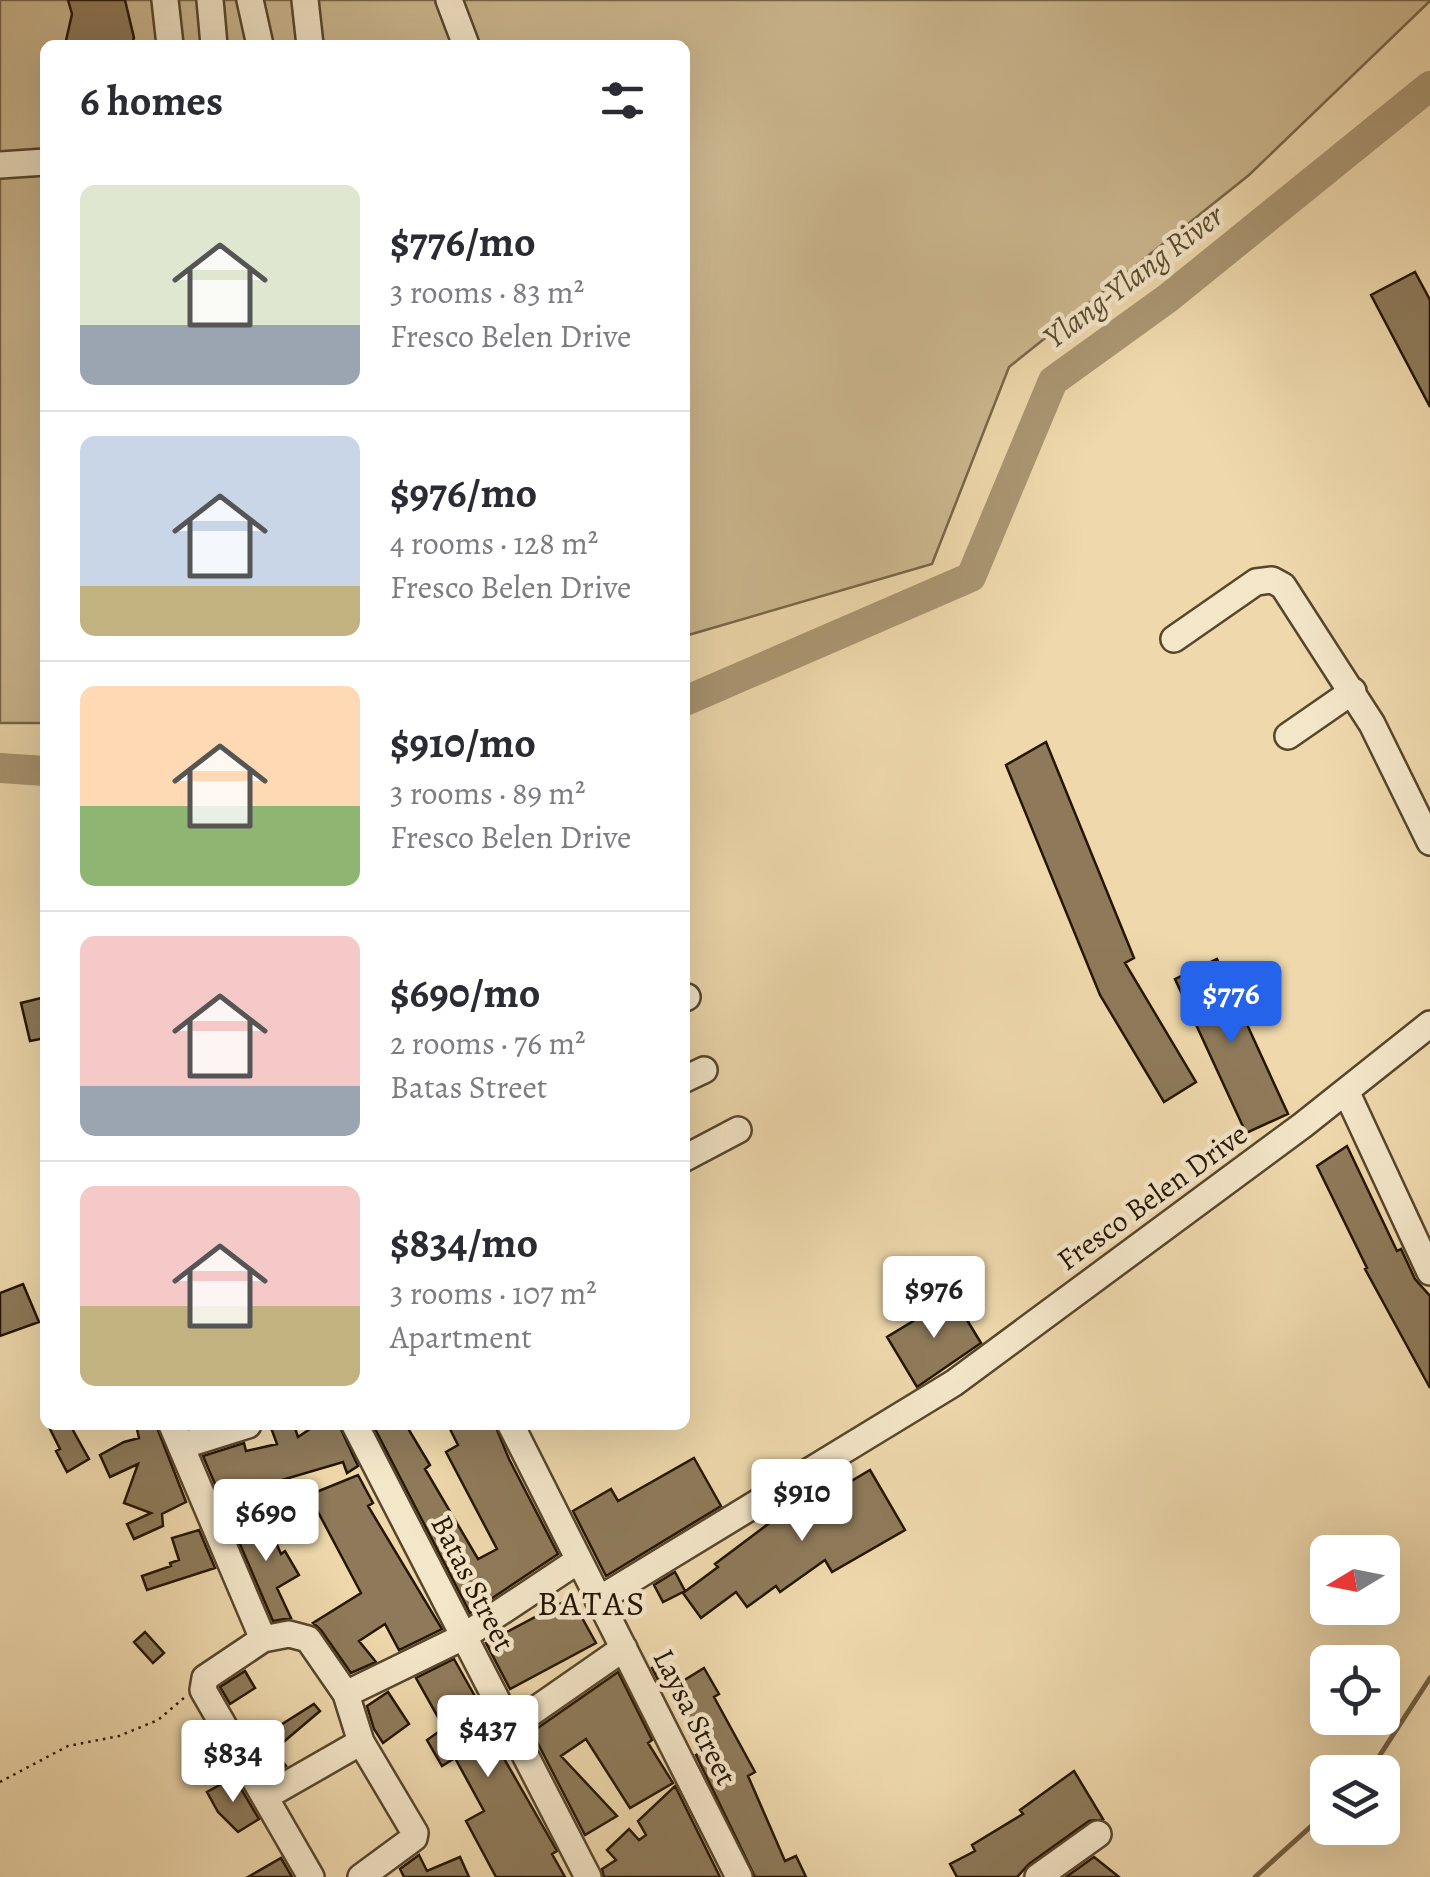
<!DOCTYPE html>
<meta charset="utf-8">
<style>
body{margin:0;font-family:Alegreya,serif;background:#f2f2f3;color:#2b2b33;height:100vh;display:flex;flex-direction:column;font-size:38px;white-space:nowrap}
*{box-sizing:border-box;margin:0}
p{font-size:32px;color:#7c7c81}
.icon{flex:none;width:55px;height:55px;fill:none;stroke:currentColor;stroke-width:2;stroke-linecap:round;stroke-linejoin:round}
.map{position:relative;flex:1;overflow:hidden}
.sheet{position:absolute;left:40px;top:40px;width:650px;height:1390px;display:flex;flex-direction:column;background:#fff;border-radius:15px;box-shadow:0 10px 40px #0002}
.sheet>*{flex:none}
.needle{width:65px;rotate:260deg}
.fabs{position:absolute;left:1310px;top:1535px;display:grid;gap:20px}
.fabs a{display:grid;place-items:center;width:90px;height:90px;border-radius:15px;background:#fff;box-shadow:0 10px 40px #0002;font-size:50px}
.price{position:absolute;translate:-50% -85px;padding:0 22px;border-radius:10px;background:#fff;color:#222;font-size:32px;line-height:65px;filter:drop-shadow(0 2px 5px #0008)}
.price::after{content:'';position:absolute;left:50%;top:60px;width:30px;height:22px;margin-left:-15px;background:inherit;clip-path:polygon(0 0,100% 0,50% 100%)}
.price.on{background:#2563eb;color:#fff}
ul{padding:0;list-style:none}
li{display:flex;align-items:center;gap:30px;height:250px;padding:0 40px}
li+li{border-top:2px solid #e1e1e2}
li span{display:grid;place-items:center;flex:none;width:280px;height:200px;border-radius:15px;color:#555}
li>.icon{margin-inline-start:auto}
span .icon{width:120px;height:120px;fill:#fffc;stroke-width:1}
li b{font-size:42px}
h2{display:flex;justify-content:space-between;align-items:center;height:120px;padding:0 40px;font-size:42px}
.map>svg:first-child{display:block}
</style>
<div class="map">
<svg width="1430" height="1877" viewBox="0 0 1430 1877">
<rect width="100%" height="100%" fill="#eed8ac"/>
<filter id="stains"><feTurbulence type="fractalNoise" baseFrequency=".002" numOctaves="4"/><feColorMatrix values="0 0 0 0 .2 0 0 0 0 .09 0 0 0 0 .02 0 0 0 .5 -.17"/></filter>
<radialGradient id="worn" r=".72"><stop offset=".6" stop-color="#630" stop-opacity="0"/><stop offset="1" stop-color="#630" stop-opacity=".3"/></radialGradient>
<path fill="#ccb78f" stroke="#786648" stroke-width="2.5" d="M0,0h1430v1l-181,174 -240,192 -77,197 -247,72v-591h-640v678h-45z"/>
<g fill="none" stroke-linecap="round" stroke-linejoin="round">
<path stroke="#756245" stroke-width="5" d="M1369,1772l61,-94
M1255,1877l73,-66"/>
<path stroke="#aa9672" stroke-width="30" d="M685,701l286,-124 82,-196 115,-83 262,-212
M0,768l45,3"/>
</g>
<path fill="#8e7a5a" stroke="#251502" stroke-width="2.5" d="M68,0h57l9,38 -3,7h-66l7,-31z
M1415,272l15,28v107l-59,-112z
M1046,742l88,216 -9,5 71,119 -32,20 -64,-107 -94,-230z
M1217,959l71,155 -42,19 -71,-154z
M45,997v41l-15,3 -9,-38z
M1347,1146l50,105 4,-2 14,30 15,17v92l-65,-119 2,-1 -50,-102z
M23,1284l16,38 -39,14v-43z
M953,1297l28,46 -64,44 -30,-50z
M48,1425h22l19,34 -22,13 -11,-21 4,-2z
M136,1425h20l30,77 -24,12 1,12 -29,13 -7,-15 24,-11 -27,-10 14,-39 -28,13 -10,-22 24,-13 15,-4z
M270,1425h24l4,12 18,-12h23l19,41 -11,7 -4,-11 -122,36 -18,-42 41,-13 2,8 31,-7z
M373,1425h33l24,40 -5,4 53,90 19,-10 -51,-97 12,-7 -10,-20h47l14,34 49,95 -88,59z
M694,1458l27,48 -115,70 -33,-65 38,-22 7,12z
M870,1470l35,60 -73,42 -7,-12 -45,32 -4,-6 -29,21 -11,-15 -35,26 -18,-25 35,-26 -3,-3 65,-49 47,-28 4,6z
M358,1475l15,28 -5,3 74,123 -43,21 -14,-26 -26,17 17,21 -25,11 -30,-43 -8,-7 48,-30 -52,-98z
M264,1515l17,39 4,-3 14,24 -22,13 14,30 -18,3 -40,-93z
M199,1530l16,38 -68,22 -5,-14 29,-10 -1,-3 9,-3 -7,-22z
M675,1572l10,19 -22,11 -9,-17z
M571,1598l25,45 -86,46 -24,-46z
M145,1632l19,21 -11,10 -19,-21z
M454,1659l40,71 -3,2 7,16 59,103 -5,3 13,23h-69l-30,-56 18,-10 -29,-53 -13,8 -15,-26 17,-12 -28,-50z
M664,1662l11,21 -12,7 -11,-22z
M704,1668l15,26 -5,3 41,75 -7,4 37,85 11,-5 10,21h-51l-59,-122 7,-4 -33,-62z
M245,1671l10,17 -25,16 -10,-17z
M618,1672l34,68 -4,3 25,40 -43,25 -44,-69 -25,17 56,60 -32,19 -53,-103z
M388,1692l21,32 -26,19 -9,-14 -7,-23z
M314,1704l6,7 -46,39 12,16 -15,9 -19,-32z
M1074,1771l29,48 -14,2 -60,43 -12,13h-60l-7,-13 25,-13 -3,-6 51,-31 -3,-4z
M234,1777l25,42 -21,13 -20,-20 -11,-20z
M675,1786l45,91h-116l-2,-8 14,-9 -9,-10 22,-21 10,11 7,-5 -8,-14z
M419,1855l8,16 33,-14 9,20h-65l-4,-8z
M1094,1857l25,20h-53z
M281,1858l11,19h-44z"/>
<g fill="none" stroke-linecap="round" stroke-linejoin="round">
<defs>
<path id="minor" d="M165,0l5,45
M210,0l4,45
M250,0l10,45
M305,0l5,45
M449,0l17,45
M0,165l45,-3
M1174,639l82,-57 16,-2 11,6 89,138 58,118
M1288,736l65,-45
M685,998l2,-1
M685,1079l19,-9
M1346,1091l84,181
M685,1158l53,-28
M172,1425l91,214 -58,39 -2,12 108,187
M355,1425l233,452
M511,1425l228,452
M181,1446l67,-21
M598,1600l356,-217 349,-258 127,-101
M263,1639l26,-5 19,5 38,55 15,48 54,91 -1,5 -53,39
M346,1694l117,-57 116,-77
M512,1726l112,-78
M265,1797l96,-55
M1038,1877l60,-43"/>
</defs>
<use href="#minor" stroke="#57462c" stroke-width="30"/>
<path stroke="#251502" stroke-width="2.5" stroke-dasharray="2.5 5" stroke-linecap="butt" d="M0,1782l68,-36 51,-10 39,-16 27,-23"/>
<use href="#minor" stroke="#f4e6c9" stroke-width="25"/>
</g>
<g text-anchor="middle" stroke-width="9" stroke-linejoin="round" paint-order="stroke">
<g font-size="30" fill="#251502" stroke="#f4e6c9">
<text transform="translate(1152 1197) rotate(-36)" y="10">Fresco Belen Drive</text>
<text transform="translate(473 1583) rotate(63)" y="10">Batas Street</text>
<text transform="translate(695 1717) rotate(63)" y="10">Laysa Street</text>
</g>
<g font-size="32" font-style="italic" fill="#5a492f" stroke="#f4e6c9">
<text transform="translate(1133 276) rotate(-37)" y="11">Ylang-Ylang River</text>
</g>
<g font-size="35" letter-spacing="2.5" fill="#251502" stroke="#f4e6c9">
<text x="592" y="1615">BATAS</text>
</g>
</g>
<rect width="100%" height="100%" filter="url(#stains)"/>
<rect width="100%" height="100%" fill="url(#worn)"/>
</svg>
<div class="fabs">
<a><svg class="needle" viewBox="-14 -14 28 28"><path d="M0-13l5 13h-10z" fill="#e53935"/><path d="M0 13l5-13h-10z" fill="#7c7c81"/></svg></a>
<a><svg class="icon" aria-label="locate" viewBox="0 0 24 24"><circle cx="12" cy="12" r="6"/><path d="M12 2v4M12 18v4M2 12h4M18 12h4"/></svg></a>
<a><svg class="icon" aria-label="layers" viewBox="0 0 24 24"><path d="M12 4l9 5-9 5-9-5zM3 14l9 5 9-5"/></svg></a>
</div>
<b class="price on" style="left:1231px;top:1046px">$776</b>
<b class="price" style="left:934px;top:1341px">$976</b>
<b class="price" style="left:802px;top:1544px">$910</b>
<b class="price" style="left:266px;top:1564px">$690</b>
<b class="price" style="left:488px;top:1780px">$437</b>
<b class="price" style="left:233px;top:1805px">$834</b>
<section class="sheet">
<h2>6 homes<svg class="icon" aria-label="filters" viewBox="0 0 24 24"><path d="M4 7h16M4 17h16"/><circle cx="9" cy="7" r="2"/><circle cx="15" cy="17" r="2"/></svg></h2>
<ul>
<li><span style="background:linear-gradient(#dfe7d0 70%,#9aa5b1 0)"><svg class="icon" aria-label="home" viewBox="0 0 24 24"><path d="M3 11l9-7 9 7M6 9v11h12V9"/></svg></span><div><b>$776/mo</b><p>3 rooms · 83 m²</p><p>Fresco Belen Drive</p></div></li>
<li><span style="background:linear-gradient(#c9d6e8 75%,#c2b280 0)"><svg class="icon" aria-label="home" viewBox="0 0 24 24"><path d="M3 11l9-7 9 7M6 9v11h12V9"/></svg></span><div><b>$976/mo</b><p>4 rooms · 128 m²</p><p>Fresco Belen Drive</p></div></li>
<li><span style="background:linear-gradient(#ffd9b3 60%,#8fb573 0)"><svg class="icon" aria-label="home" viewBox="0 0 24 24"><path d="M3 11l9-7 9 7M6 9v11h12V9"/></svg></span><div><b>$910/mo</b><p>3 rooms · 89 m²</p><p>Fresco Belen Drive</p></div></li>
<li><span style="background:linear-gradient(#f6c9c9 75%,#9aa5b1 0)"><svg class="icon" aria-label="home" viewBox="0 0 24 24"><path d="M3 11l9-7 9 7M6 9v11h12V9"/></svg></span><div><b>$690/mo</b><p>2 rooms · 76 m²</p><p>Batas Street</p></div></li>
<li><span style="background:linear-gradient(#f6c9c9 60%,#c2b280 0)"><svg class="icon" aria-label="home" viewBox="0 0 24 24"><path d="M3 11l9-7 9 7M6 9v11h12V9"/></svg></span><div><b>$834/mo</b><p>3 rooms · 107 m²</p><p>Apartment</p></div></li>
</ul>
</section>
</div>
